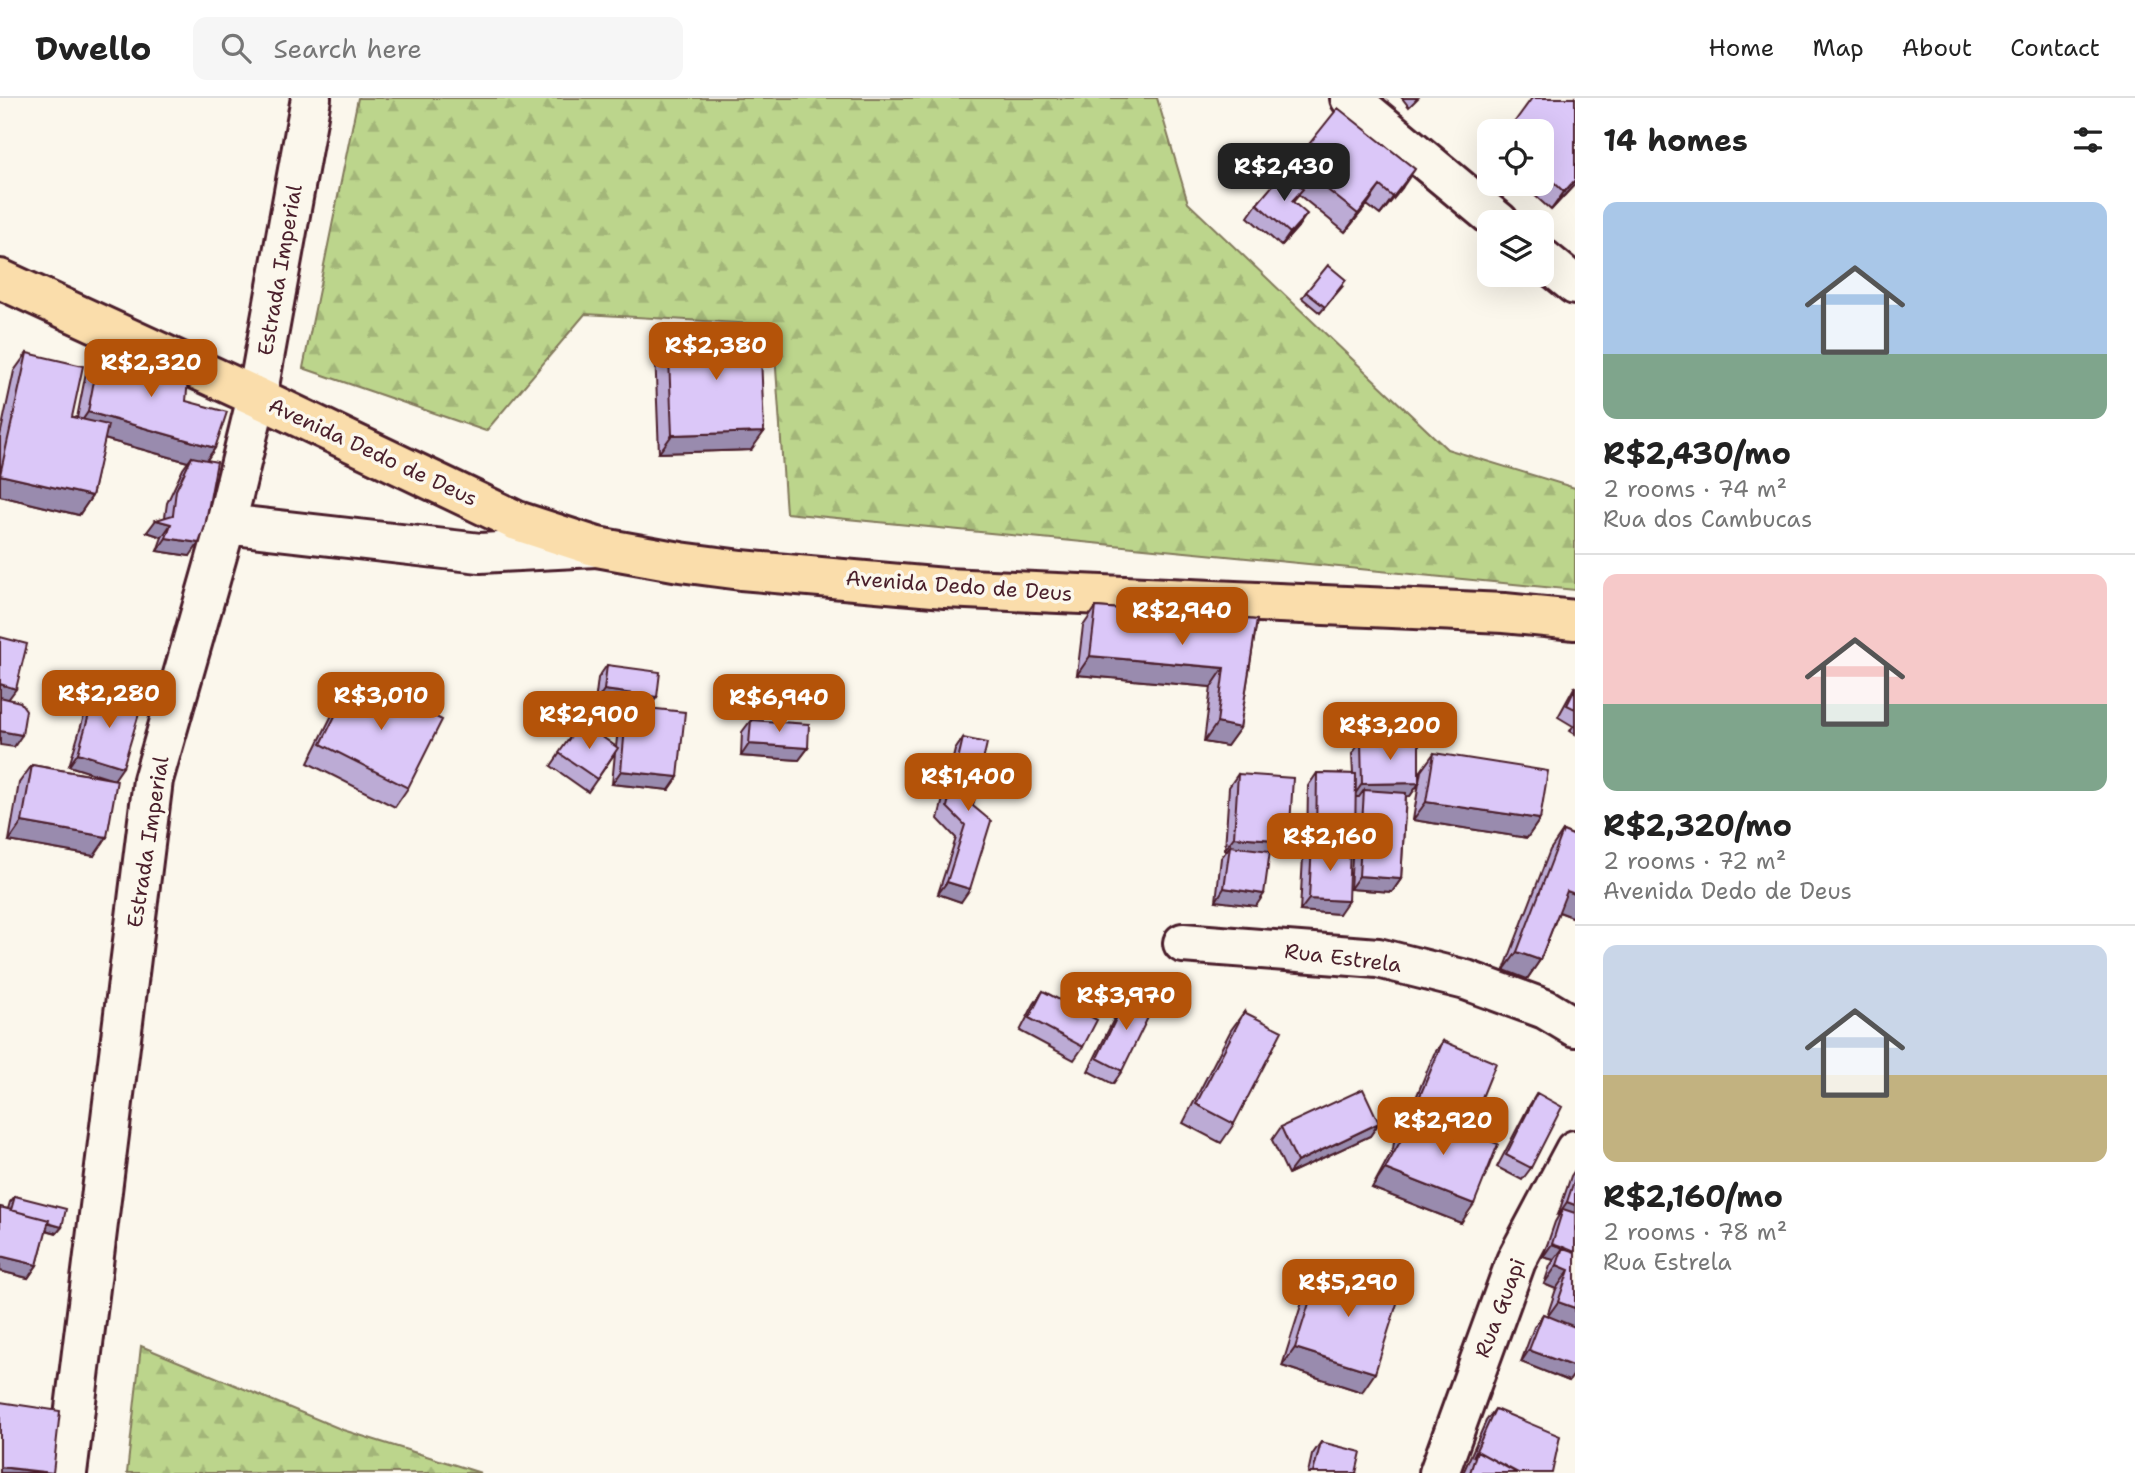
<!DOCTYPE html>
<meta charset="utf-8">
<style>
body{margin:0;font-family:"Shantell Sans",sans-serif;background:#f6f6f6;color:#222;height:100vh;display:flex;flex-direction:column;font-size:26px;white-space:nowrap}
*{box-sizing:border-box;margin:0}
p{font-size:23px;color:#767676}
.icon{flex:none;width:38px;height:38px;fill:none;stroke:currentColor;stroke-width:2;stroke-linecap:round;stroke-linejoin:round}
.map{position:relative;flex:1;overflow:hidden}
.sheet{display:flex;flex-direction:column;background:#fff;width:560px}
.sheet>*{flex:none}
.buttons{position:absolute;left:1477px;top:21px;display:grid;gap:14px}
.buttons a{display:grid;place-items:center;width:77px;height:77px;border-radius:14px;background:#fff;box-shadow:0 7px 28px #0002;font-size:35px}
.price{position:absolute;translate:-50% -60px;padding:0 16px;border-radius:14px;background:#b45309;color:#fff;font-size:23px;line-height:46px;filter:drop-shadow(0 2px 4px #0008)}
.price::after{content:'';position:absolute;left:50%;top:42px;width:21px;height:16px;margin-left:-10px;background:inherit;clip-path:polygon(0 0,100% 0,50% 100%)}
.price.active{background:#222;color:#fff}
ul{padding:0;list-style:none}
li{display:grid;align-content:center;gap:14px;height:371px;padding:0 28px}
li+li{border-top:2px solid #e0e0e0}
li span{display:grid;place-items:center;height:217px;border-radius:14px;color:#555}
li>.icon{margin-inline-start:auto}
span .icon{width:126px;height:126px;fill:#fffc;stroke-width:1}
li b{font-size:30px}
h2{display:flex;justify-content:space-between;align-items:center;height:84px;padding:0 28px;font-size:30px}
header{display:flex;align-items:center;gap:42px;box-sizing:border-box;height:98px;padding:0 35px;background:#fff;border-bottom:2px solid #e0e0e0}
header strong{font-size:33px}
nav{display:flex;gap:38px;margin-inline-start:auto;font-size:24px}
.search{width:490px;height:63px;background:#f6f6f6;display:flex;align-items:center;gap:18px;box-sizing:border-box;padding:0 24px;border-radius:14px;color:#767676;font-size:26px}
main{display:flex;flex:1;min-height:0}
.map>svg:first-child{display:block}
</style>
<header>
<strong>Dwello</strong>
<div class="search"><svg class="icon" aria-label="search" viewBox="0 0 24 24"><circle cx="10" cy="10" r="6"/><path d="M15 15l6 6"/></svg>Search here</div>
<nav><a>Home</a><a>Map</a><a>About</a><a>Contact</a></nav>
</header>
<main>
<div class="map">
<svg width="1575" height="1375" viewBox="0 0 1575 1375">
<defs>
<pattern id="forest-firs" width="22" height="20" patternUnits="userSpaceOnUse" patternTransform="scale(1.75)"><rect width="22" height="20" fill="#bcd58c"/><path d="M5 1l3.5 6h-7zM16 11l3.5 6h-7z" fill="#a3b679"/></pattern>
</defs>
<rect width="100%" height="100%" fill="#fbf7ec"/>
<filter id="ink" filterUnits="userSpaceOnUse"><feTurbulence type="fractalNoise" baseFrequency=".0143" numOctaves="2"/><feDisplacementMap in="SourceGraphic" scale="14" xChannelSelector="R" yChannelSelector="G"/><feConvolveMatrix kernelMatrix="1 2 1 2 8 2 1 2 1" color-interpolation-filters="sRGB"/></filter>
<g filter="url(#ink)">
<path fill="url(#forest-firs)" stroke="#837a5c" stroke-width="2" d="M358,0h799l31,105 259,246 128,39v102l-789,-77 -13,-188 -188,-11 -99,117 -183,-63z
M141,1248l202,84 138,43h-354z"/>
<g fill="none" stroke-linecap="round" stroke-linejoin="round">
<defs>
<path id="minor" d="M1350,0l149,124
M1542,160l33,27
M226,426l254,29 116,-6
M1183,845l195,15 88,22 79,29 30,18
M67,1375l86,-693 73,-256 31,-127 54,-299
M1439,1375l77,-212 59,-111"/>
<path id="major" d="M0,181l257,118 260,124 80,26 83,15 61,8 204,18 559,25 71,7"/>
</defs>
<use href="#minor" stroke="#4a1f2b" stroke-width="44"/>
<use href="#major" stroke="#4a1f2b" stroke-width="44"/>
<use href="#minor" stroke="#fbf7ec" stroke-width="38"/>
<use href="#major" stroke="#faddab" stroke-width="38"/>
</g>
<path fill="#bcabd5" stroke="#4a1f2b" stroke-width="2" d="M1402,0h16l-9,9z
M1575,0v86l-24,26 -29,-26h20v-53z
M1294,65l108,25 -22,27 -13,-10 -22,27 -46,-37 -6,7 5,25 -17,19 -33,-29 9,-13 29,-30z
M1342,189l-22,26 -18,-15 4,-6z
M668,234l83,118 -92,3 -4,-102z
M100,251l86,52 29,47 -8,12 -17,96 -33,-5 5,-14 -15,-5 18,-15 2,-14 16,-34 5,-7 -84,-23 -12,57 -13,19 -79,-19v-60l14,-65 13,-18 45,64 5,1 10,-51z
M1096,509l161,13 -17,108 -13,18 -23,-4 7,-55 -134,-12 6,-49z
M607,567l50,32 -8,11 29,69 -9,13 -57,-6 3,-31 -27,39 -37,-26 30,-44 35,25 3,-28 8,-12 -32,-4 3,-25z
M355,578l53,112 -13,19 -87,-44 34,-68z
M1575,588v48l-5,-3 3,-5 -15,-9z
M95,596l19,85 -20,77 -85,-15 10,-58 13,-18 80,14 -43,-13 18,-60z
M751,622l57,28 -9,12 -58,-4 1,-24z
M963,640l10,68 -12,96 -23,-8 18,-56 -18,-19 17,-69z
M1361,643l58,41 2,-11 13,-18 106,66 -13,19 -114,-18 6,-37 -9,13h-4l-5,83 -9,13 -42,-3 3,-47 -3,4 -11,68 -39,-3 3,-54 4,-7 1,-64 9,-13 36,1 -1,-20z
M1238,676l51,67 -9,12h-10l-14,53 -40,-5 5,-43 6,-8 -2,-1 4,-62z
M1563,733l12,5v82l-16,-6 -19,48 -13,19 -23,-9 46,-120z
M1043,893l40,56 -9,13 -54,-29 14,-27z
M1129,894l-7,79 -9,13 -25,-13 33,-66z
M1244,914l-10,112 -13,19 -38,-20 48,-93z
M1443,943l25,91 -7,91 -89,-35 21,-39 3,-21 13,-19 2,1 23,-56z
M1537,995l-6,75 -9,12 -25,-13 32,-61z
M1379,1025l-9,13 -82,38 -16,-34 9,-13z
M1575,1072v203l-6,8 -48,-19 13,-35 9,-13 4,2 9,-27 -12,-5 6,-18 4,-6 -11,-3 12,-35 4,-7h-1l13,-39z
M15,1098l47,31 -5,6 -11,-3 -9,35 -9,13 -28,-7v-64l8,2 2,-7z
M1321,1167l41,127 -80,-26 26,-83z
M1495,1311l-25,64h-7l23,-52z
M1321,1344l35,31h-48l4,-18z"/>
<path fill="#998bae" stroke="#4a1f2b" stroke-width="2" d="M1415,71l-13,19 -22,27 13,-18z
M1575,82v4l-24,26 13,-18z
M1380,88l-13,19 -22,27 13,-18z
M1307,116l-9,13 -17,19 9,-13z
M88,314l127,36 -13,18 -10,-9 -4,5 -113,-31z
M764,334l-13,18 -92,3 13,-18z
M0,377l92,21 -13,19 -79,-19z
M156,422l15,4 -9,13 -15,-5z
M166,440l33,5 -9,13 -33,-5z
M1090,558l134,12 -13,19 -134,-12z
M0,586l16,5 -9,12 -7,-2z
M604,592l53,7 -9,12 -53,-6z
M1217,625l23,5 -13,18 -23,-4z
M0,633l22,4 -8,12 -14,-2z
M749,646l59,4 -9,12 -58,-4z
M78,655l45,14 -9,13 -45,-14z
M621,673l57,6 -9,13 -57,-6z
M1419,685l-9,13 -46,1v-7l-5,7h-6l9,-13z
M1426,704l114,17 -13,19 -114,-18z
M22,724l85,15 -13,19 -85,-15z
M1234,739l55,4 -9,12 -50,-3v-4l-3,4 -2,-1z
M1316,740l39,1 -9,12 -34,-7 -5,6z
M1359,778l42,3 -9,13 -42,-3z
M947,784l23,7 -9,13 -23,-8z
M1224,790l40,6 -8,12 -40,-5z
M1567,793l8,3v24l-21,-8z
M1309,801l39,2 -9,13 -39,-3z
M1517,854l23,8 -13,19 -23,-9z
M1379,1025l-9,13 -82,38 9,-12z
M1385,1071l89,35 -13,19 -89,-35z
M1567,1104l8,3v15l-12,-11 -4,6h-1z
M10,1116l52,13 -5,6 -52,-13z
M1552,1146l11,4 -9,12 -11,-3z
M0,1158l37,9 -9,13 -28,-7z
M1557,1167l12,5 -13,19 -12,-5z
M1558,1204l17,6v23l-30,-11z
M1295,1250l80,25 -13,19 -80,-26z
M1529,1252l46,17v6l-6,8 -48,-19z
M0,1369l47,6h-47z"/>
<path fill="#dbc7f8" stroke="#4a1f2b" stroke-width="2" d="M1532,0h43v82l-11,12 -22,-21v-40h-34z
M1338,10l77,61 -22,28 -13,-11 -22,28 -64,-51z
M1284,74l19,17 -11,12 15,13 -17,19 -33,-29z
M1328,167l18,15 -21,27 -19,-15z
M760,231l4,103 -92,3 -4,-103z
M115,248l73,33 -2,22 41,11 -12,36 -127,-36 12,-63z
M27,255l56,13 -11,51 36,8 -16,71 -92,-21z
M192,359l25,5 -12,64 -6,17 -33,-5 5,-14 -15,-4 17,-5 3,-25z
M1096,509l161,13 -17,108 -23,-5 7,-55 -134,-12z
M0,539l27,7 -11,45 -16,-5z
M607,567l53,7 -3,25 -53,-7z
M355,578l87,44 -34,68 -87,-44z
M1575,591v20l-8,-4z
M95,596l46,13 -18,60 -45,-14z
M0,599l20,5 6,8 -4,25 -22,-4z
M627,608l58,6 -7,65 -57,-6z
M751,622l58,4 -1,24 -59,-4z
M581,624l37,26 -21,31 -38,-26z
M963,640l24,5 -14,63 18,15 -21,68 -23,-7 18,-57 -18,-18z
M1361,643h58v42l-57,1z
M1434,655l114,18 -8,48 -114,-17z
M32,667l85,15 -10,57 -85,-15z
M1317,675l39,1 -1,65 -39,-1z
M1238,676l55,4 -4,63 -55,-4z
M1364,692l42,3 -5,86 -42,-3z
M1563,733l12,5v58l-8,-3 -27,69 -23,-8z
M1312,746l38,2 -2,55 -39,-2z
M1230,748l40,5 -6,43 -40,-6z
M1043,893l54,29 -14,27 -54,-29z
M1129,894l25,13 -32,66 -25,-13z
M1244,914l38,19 -48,93 -38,-20z
M1443,943l53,22 -28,69 -54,-22z
M1363,991l16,34 -82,39 -16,-35z
M1537,995l25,14 -31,61 -25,-13z
M1409,1011l89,35 -24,60 -89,-35 21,-38z
M1575,1080v27l-8,-3z
M15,1098l51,13 -4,18 -14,-4 1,-3 -38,-10z
M0,1109l49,13 -12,45 -37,-9z
M1563,1111l12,4v39l-23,-8z
M1563,1149l12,5v56l-17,-6 11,-32 -12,-5z
M1321,1167l80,26 -26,82 -80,-25z
M1543,1216l32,13v40l-46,-17z
M0,1304l60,9 -7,62 -53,-6z
M1495,1311l65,27 -8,37h-34l-41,-22 -4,6z
M1321,1344l40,10 -5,21h-43z
M1477,1353l40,22h-47z"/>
</g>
<g text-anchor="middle" stroke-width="7" stroke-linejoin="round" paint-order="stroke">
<g font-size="21" fill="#4a1f2b" stroke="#fbf7ec">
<text transform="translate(280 172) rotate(-80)" y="7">Estrada Imperial</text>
<text transform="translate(373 354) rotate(25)" y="7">Avenida Dedo de Deus</text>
<text transform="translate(959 488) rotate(4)" y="7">Avenida Dedo de Deus</text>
<text transform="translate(148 744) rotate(-81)" y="7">Estrada Imperial</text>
<text transform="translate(1343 860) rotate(7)" y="7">Rua Estrela</text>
<text transform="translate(1500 1210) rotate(-69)" y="7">Rua Guapi</text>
</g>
</g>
</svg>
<div class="buttons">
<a><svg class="icon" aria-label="locate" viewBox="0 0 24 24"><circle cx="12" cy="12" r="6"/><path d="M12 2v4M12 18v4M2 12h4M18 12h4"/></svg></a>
<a><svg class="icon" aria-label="layers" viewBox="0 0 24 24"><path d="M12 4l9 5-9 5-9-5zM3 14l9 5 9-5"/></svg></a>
</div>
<b class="price active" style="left:1284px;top:105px">R$2,430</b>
<b class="price" style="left:716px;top:284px">R$2,380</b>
<b class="price" style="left:151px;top:301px">R$2,320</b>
<b class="price" style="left:1182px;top:549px">R$2,940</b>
<b class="price" style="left:109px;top:632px">R$2,280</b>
<b class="price" style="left:381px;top:634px">R$3,010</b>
<b class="price" style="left:779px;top:636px">R$6,940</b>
<b class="price" style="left:589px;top:653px">R$2,900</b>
<b class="price" style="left:1390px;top:664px">R$3,200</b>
<b class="price" style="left:968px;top:715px">R$1,400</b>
<b class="price" style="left:1330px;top:775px">R$2,160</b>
<b class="price" style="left:1126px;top:934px">R$3,970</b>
<b class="price" style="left:1443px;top:1059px">R$2,920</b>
<b class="price" style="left:1348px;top:1221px">R$5,290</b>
</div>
<section class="sheet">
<h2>14 homes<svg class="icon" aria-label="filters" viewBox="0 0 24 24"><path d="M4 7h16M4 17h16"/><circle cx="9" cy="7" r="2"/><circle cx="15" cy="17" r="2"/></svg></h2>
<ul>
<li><span style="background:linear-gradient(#a9c7e8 70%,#7fa58c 0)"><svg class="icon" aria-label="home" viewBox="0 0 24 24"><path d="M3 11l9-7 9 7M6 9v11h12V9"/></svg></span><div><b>R$2,430/mo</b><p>2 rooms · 74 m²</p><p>Rua dos Cambucas</p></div></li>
<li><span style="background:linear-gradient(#f6c9c9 60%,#7fa58c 0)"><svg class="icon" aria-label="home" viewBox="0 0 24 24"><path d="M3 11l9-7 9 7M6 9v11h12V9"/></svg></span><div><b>R$2,320/mo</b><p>2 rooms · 72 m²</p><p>Avenida Dedo de Deus</p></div></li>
<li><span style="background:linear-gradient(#c9d6e8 60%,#c2b280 0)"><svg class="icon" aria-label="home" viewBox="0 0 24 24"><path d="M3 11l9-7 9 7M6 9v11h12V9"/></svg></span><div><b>R$2,160/mo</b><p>2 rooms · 78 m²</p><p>Rua Estrela</p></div></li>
</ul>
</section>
</main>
